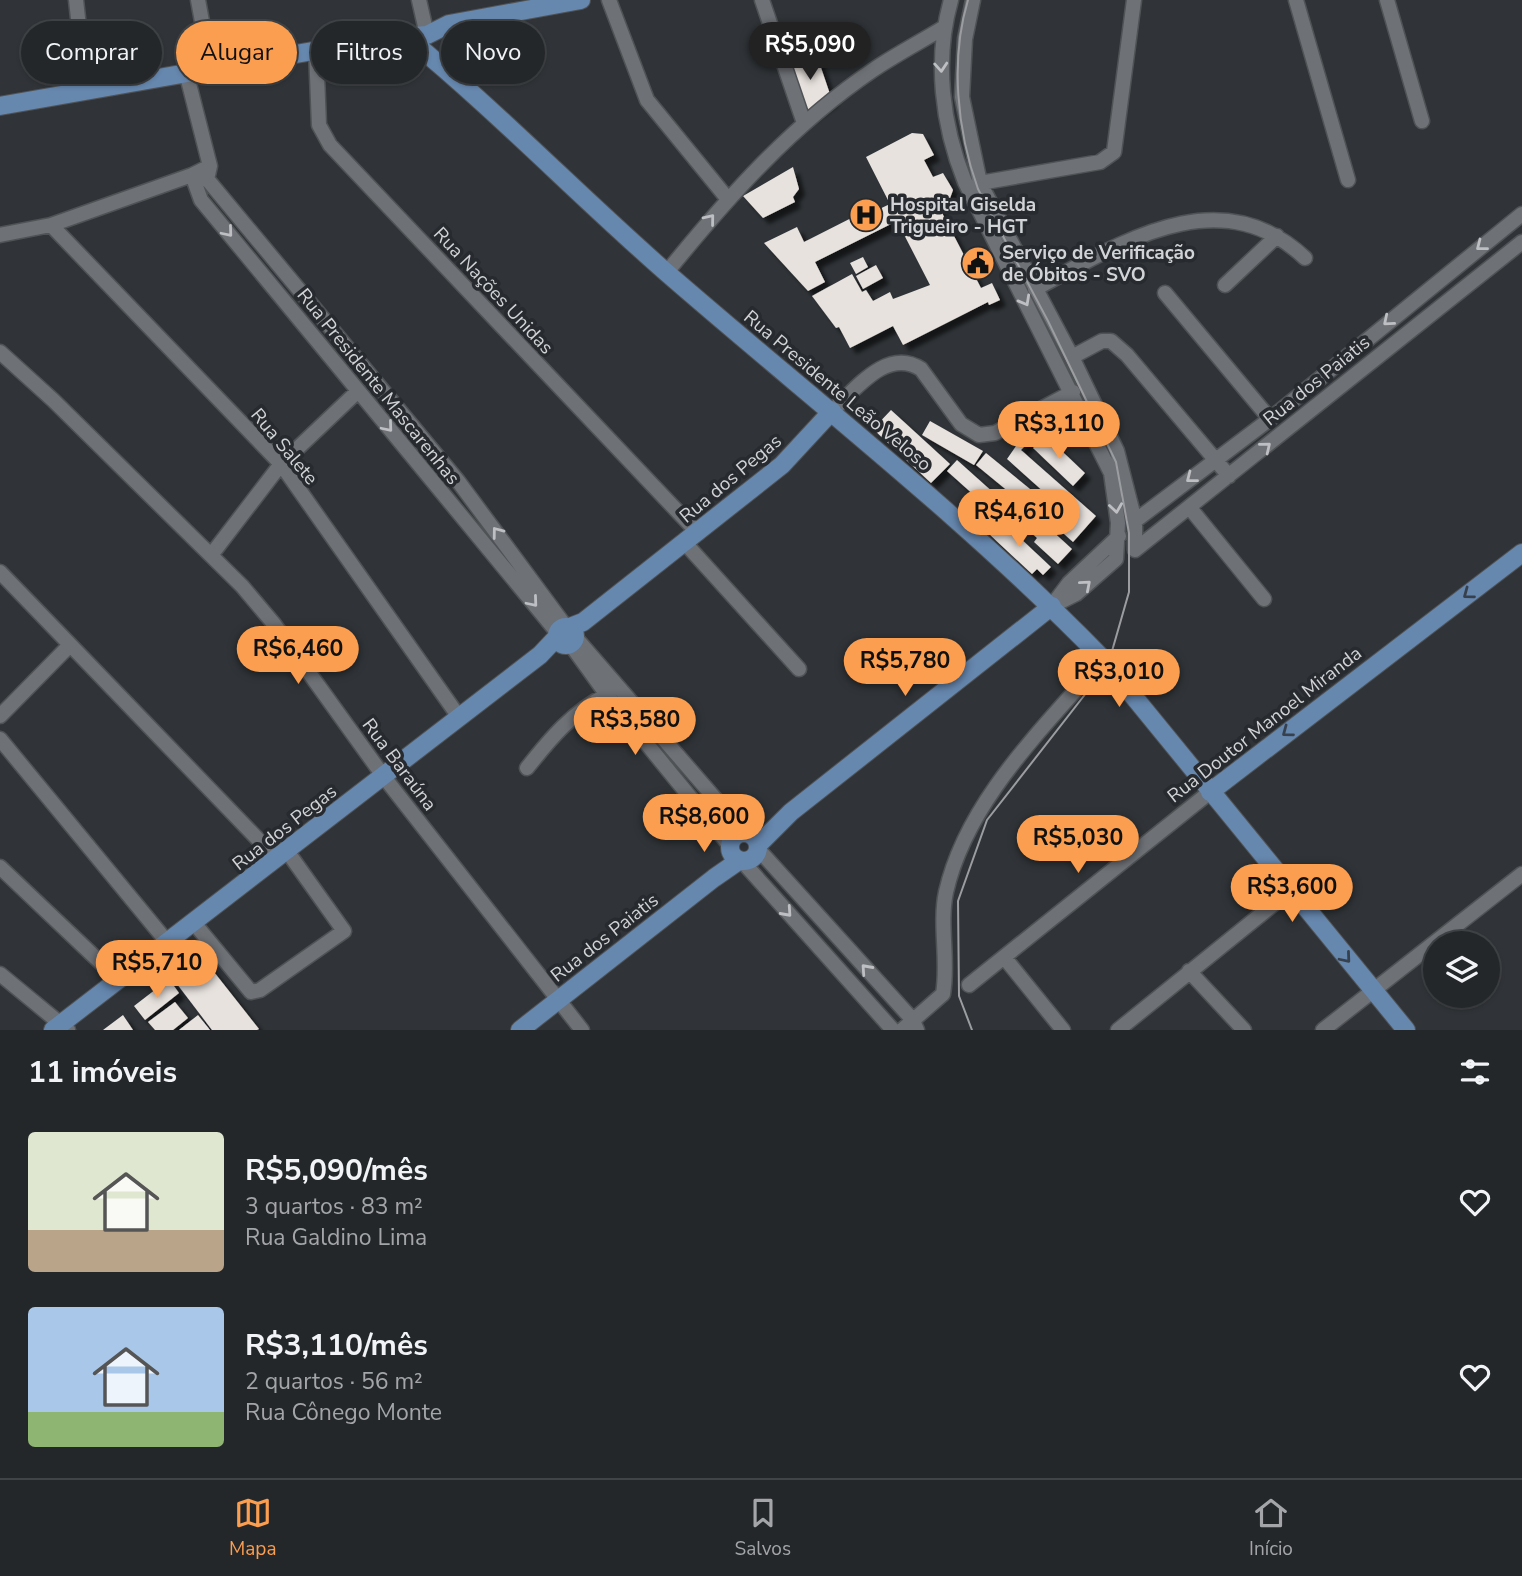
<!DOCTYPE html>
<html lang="pt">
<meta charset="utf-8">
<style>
body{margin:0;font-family:"Nunito Sans",sans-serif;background:#2c2f32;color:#f1f3f6;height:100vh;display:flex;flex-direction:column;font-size:26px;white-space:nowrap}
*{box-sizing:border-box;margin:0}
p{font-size:23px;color:#a3a5a8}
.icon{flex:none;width:38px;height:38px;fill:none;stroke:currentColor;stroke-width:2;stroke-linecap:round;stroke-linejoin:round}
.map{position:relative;height:1030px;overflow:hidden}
.drawer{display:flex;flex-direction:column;background:#24272a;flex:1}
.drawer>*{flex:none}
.banner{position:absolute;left:21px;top:21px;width:700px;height:63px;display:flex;gap:14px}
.buttons{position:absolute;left:1423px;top:931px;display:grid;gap:14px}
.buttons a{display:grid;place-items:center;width:77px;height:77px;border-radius:50%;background:#24272a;box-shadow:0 2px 5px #0004,0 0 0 2px #414447;font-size:35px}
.price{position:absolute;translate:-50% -60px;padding:0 16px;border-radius:24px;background:#fb9e50;color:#111;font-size:23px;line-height:46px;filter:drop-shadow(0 2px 4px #0008)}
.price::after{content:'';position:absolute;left:50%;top:42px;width:21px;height:16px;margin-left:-10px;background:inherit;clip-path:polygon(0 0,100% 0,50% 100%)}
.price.selected{background:#222;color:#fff}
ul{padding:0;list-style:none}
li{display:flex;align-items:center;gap:21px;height:175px;padding:0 28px}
li span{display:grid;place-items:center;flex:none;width:196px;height:140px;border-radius:7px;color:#555}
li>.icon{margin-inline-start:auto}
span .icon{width:84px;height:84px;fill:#fffc;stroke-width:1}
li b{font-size:30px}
h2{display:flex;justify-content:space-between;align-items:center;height:84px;padding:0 28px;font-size:30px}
.tag{padding:0 24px;border-radius:32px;background:#24272a;box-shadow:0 2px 5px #0004,0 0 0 2px #414447;font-size:24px;line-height:63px}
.tag.selected{background:#fb9e50;color:#111}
.menu{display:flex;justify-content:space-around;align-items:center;height:98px;border-top:2px solid #414447;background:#24272a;font-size:19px;color:#a3a5a8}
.menu a{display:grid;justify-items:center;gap:4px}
.menu .selected{color:#fb9e50}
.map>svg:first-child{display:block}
</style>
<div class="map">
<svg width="1522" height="1030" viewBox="0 0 1522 1030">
<defs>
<filter id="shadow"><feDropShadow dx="6" dy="6" stdDeviation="2" flood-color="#0009"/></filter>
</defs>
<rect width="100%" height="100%" fill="#303438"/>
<path fill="#e8e2de" filter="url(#shadow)" d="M815,50l17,50 -25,17 -20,-57z
M912,133l11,1 11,21 -10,5 9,17 10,-4 10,17 -4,11 -10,6 42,81 11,-5 8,17 -11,5 -1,-3 -85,43 -10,-19 -43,22 -11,-21 -3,1 -24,-32 40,-22 10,18 4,-2 7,11 17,-9 3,7 37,-14 -33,-64 -82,41 10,20 -17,9 -44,-48 33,-16 7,15 69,-35 2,4 15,-7 -24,-47z
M793,167l6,22 -6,8 2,5 -32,16 -20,-22z
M863,257l5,10 -12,7 -6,-11z
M876,265l7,13 -20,11 -7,-13z
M891,410l59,54 -19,19 -58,-54z
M930,421l53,30 -9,14 -52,-30z
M1045,435l40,38 -12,13 -40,-38z
M1023,436l7,5 -9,9 75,66 -23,26 -29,-26 11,-14 -48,-43z
M986,453l44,36 -10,12 -44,-36z
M957,460l48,43 -10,11 -48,-43z
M1026,507l46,42 -14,15 -24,-22 3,-4 -21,-19z
M1002,521l49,46 -8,8 -6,-6 -5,5 -43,-40z
M203,958l56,71 -2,1h-45l-38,-50z
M169,979l10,14 -34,27 -11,-14z
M175,1002l13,16 -15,12h-18l-7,-8z
M123,1015l10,15h-30z
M198,1015l12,15h-31z"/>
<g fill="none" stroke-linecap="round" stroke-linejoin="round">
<defs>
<path id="minor" d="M76,0l10,90
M198,0l13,70
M419,0l8,35
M609,0l38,100 80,98
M762,0l42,123
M951,0c-17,60 -9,125 14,182l146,291 7,50 -2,36 -40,35 -24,12
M973,0l-8,39 -3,58 18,86 92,174 45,94 18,70v29
M1296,0l52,180
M1387,0l35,121
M316,51l3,74 11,20 368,388
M187,76l23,90 -2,9
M210,166l-18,9 9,25 356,432
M207,179l251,302 108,146
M980,183l120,-21 14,-10 20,-152
M51,225l230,239 178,253
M0,235l51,-10 141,-50 7,2
M667,272c61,-75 125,-147 206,-202 22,-15 47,-28 70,-42
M1225,285l52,-49
M1035,289c83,-44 184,-112 270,-31
M1165,293l105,126
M0,352l53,48 189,186 32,38 110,153 198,253
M1072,357l30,-16h9l16,14 102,121
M832,411c24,-22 55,-64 89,-42l40,55 18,11 16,-2 78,-41
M1190,508l74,91
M1135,521l135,-102 252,-205
M685,543l114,126
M1135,550l387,-308
M212,554l69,-90 77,-73
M0,572l277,287
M1054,603l15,-20 50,-47
M576,638l169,195
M571,645l36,50 123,151
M0,716l70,-71
M0,739l168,204
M527,768c23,-29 46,-57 80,-73
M758,849l154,170 5,11
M742,861l151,169
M0,867l119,113
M194,923l57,69 9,-2 84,-59 -57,-80
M1004,957l59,73
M1189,971l55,59
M0,974l68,56
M969,985l241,-193
M902,1030l41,-36c6,-33 -4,-69 3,-102 21,-92 98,-164 157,-233
M1118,1030l172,-139
M1323,1030l199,-156"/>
<path id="major" d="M408,38c90,74 171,158 259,235 146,127 300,246 436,386l303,371
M0,106l381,-67 46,-4 22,-11 132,-24
M557 636a9 9 0 1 1 18 0a9 9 0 1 1-18 0Z
M570,627l13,-5 199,-157 50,-54
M1210,792l312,-239
M730 847a14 14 0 1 1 28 0a14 14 0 1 1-28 0Z
M758,845l33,-33 261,-206
M53,1030l487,-375 17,-18
M520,1030l194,-152 26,-18"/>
</defs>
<use href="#minor" stroke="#505356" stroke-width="17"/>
<use href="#major" stroke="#505356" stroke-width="20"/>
<use href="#minor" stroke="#6e7176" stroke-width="14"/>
<use href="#major" stroke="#6687ae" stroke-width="18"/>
<path stroke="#9b9da1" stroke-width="2" d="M968,0c-18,60 -11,131 10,189l70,132 68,141 13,71v59l-21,73 -121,155 -29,81 1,95 13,34"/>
</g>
<defs><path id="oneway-chevron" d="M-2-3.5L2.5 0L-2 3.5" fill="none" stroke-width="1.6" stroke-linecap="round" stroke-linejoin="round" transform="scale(1.75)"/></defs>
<g stroke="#bdbfc3">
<use href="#oneway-chevron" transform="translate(941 67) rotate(86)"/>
<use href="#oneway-chevron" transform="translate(710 219) rotate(-51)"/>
<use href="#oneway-chevron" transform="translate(228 232) rotate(50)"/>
<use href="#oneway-chevron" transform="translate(1481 246) rotate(142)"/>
<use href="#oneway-chevron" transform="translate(1025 301) rotate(61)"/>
<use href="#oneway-chevron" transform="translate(1388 321) rotate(140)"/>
<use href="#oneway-chevron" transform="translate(388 427) rotate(50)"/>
<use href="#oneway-chevron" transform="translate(1266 447) rotate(-39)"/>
<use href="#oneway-chevron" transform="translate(1191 478) rotate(142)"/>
<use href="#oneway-chevron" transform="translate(1116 508) rotate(82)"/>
<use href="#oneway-chevron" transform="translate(497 532) rotate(-127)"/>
<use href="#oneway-chevron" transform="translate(1086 585) rotate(-41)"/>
<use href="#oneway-chevron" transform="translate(533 602) rotate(50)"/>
<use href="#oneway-chevron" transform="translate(787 912) rotate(48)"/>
<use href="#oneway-chevron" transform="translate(866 969) rotate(-132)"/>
</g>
<g stroke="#37414e">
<use href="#oneway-chevron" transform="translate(1468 594) rotate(143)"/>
<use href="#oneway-chevron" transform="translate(1287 732) rotate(143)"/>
<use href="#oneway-chevron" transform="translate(1346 958) rotate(50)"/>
</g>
<defs>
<symbol id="hospital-disc" viewBox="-11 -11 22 22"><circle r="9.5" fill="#fb9e50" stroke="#272a2e"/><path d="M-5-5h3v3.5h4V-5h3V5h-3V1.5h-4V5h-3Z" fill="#111"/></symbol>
<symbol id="civic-disc" viewBox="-11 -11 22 22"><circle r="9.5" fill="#fb9e50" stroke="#272a2e"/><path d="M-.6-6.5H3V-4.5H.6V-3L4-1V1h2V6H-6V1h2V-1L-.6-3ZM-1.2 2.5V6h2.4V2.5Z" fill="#111"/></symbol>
</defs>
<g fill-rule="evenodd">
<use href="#hospital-disc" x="847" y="196" width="38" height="38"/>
<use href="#civic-disc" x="959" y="244" width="38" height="38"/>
</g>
<g text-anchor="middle" stroke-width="7" stroke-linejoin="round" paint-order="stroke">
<g font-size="19" font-weight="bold" fill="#d1d3d6" stroke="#272a2e" text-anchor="start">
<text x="890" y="211">Hospital Giselda<tspan x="890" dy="22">Trigueiro - HGT</tspan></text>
<text x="1002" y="259">Serviço de Verificação<tspan x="1002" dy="22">de Óbitos - SVO</tspan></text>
</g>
<g font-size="19" fill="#d1d3d6" stroke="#272a2e">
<text transform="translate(494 290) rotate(47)" y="7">Rua Nações Unidas</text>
<text transform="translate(1316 380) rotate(-39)" y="7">Rua dos Paiatis</text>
<text transform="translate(379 386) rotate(51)" y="7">Rua Presidente Mascarenhas</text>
<text transform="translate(838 390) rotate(40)" y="7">Rua Presidente Leão Veloso</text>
<text transform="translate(285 446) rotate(50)" y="7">Rua Salete</text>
<text transform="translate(730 478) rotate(-40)" y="7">Rua dos Pegas</text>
<text transform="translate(1264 724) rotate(-38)" y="7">Rua Doutor Manoel Miranda</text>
<text transform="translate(400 764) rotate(53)" y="7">Rua Baraúna</text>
<text transform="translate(284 827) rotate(-38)" y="7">Rua dos Pegas</text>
<text transform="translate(604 937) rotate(-38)" y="7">Rua dos Paiatis</text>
</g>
</g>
</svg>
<div class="buttons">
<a><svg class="icon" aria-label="layers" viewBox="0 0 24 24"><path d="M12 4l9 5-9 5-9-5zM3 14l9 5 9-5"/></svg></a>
</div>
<b class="price selected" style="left:810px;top:82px">R$5,090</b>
<b class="price" style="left:1059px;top:461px">R$3,110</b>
<b class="price" style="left:1019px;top:549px">R$4,610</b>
<b class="price" style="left:298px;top:686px">R$6,460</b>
<b class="price" style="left:905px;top:698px">R$5,780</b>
<b class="price" style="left:1119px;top:709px">R$3,010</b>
<b class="price" style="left:635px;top:757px">R$3,580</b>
<b class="price" style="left:704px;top:854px">R$8,600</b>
<b class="price" style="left:1078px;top:875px">R$5,030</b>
<b class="price" style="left:1292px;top:924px">R$3,600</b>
<b class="price" style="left:157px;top:1000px">R$5,710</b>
<div class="banner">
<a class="tag">Comprar</a>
<a class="tag selected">Alugar</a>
<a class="tag">Filtros</a>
<a class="tag">Novo</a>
</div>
</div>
<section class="drawer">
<h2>11 imóveis<svg class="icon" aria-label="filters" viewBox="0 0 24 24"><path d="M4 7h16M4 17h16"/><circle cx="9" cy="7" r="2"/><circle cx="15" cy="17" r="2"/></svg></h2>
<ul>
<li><span style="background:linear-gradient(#dfe7d0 70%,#b9a48a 0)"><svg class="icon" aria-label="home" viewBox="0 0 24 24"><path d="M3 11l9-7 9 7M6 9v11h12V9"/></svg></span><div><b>R$5,090/mês</b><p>3 quartos · 83 m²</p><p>Rua Galdino Lima</p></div><svg class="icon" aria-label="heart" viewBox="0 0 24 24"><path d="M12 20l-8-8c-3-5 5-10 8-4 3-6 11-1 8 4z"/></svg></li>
<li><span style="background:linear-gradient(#a9c7e8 75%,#8fb573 0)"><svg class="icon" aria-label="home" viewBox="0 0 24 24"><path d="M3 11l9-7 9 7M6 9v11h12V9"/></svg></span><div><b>R$3,110/mês</b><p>2 quartos · 56 m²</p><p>Rua Cônego Monte</p></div><svg class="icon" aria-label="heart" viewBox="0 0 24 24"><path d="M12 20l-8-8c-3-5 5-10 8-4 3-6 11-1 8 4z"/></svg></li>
</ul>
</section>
<nav class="menu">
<a class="selected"><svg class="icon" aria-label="map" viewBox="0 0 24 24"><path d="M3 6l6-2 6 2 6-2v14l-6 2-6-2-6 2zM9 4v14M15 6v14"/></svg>Mapa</a>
<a><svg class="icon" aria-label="saved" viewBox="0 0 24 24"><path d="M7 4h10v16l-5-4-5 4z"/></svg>Salvos</a>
<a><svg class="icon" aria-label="home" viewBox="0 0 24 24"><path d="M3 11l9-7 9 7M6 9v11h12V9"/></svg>Início</a>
</nav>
